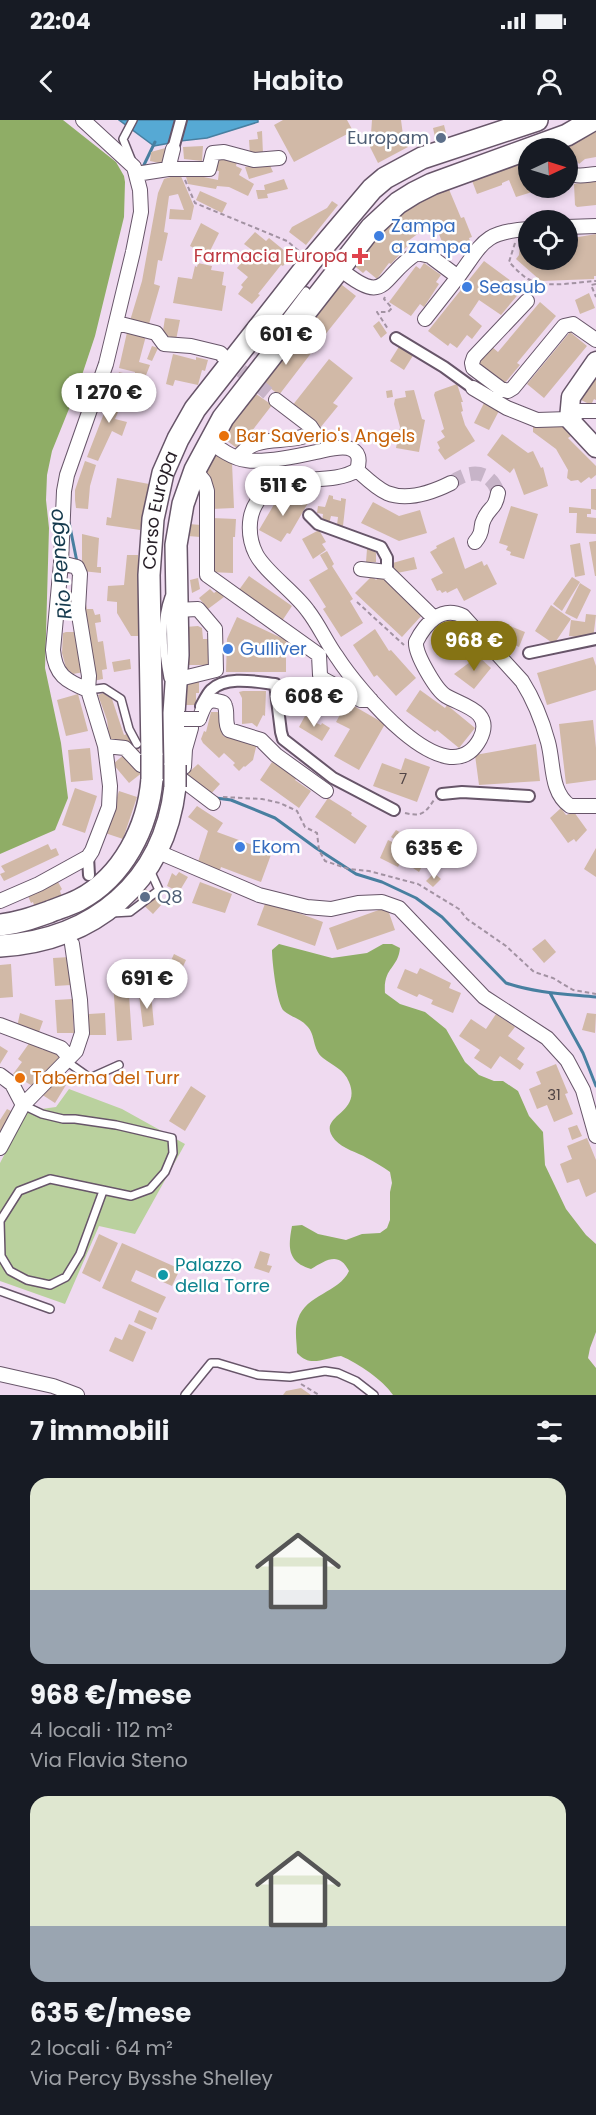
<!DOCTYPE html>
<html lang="it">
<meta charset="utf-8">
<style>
body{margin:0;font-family:Poppins,sans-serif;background:#20242c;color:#f1f3f6;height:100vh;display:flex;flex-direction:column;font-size:22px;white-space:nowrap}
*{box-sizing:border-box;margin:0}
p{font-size:20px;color:#9ea1a6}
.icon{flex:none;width:33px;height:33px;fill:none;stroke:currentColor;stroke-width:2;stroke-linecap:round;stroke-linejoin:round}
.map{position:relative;height:1275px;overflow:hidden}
.side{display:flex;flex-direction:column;background:#171b24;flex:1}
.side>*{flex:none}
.needle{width:39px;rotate:86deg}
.buttons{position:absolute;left:518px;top:18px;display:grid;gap:12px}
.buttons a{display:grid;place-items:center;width:60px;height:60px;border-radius:50%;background:#171b24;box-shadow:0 3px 9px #0003;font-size:30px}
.price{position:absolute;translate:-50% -51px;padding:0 14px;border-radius:21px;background:#fff;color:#222;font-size:20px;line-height:39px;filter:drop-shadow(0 2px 3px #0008)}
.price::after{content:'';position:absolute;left:50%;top:36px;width:18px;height:14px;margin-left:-9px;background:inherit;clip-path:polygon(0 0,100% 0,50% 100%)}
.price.selected{background:#857314;color:#fff}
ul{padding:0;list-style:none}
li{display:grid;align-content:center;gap:12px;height:318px;padding:0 30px}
li span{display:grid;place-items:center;height:186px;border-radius:18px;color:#555}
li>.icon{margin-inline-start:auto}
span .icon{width:108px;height:108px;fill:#fffc;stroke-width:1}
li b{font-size:26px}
h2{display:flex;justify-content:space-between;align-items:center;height:72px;padding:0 30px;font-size:26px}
.status{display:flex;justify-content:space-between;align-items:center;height:42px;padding:0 30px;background:#171b24;direction:ltr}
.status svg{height:16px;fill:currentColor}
header{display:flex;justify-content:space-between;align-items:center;height:78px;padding:0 30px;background:#171b24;font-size:27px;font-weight:600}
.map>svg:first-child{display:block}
</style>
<div class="status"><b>22:04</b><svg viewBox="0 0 49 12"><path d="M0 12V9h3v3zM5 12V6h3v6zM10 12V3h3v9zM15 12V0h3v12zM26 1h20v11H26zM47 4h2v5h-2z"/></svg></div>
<header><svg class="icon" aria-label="back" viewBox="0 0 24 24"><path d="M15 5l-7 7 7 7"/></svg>Habito<svg class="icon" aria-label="person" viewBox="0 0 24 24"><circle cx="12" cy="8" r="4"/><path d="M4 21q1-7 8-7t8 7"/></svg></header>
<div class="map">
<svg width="596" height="1275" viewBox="0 0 596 1275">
<rect width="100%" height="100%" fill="#efdaf0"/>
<path fill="#bad19e" d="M69,969l53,20 63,35 -50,90 -36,-8 -34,78 -65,-23v-118l27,-52 29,-4z"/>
<path fill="#8fad66" d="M0,0h63l53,42 8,14 1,6 -1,35 -29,119 -16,48 -27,67 -5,24 -1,25 3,28 -4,140 16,75 7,55 -13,32 -55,24z
M279,824l53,14 35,-5 16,-9h9l8,4c-2,21 -17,19 -15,45l15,11 25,8 21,17 19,33 14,13 15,6h9l15,10 11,25 14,16 2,33 21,44 20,26 10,9v88l-6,16 -2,10 8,10v27h-203c-10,-15 -35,-32 -52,-39 -17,2 -31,12 -44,-3 0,-10 -3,-24 1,-34 8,-25 41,-26 51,-48 -10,-20 -23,-11 -38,-2 -24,-7 -23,-22 -19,-43l10,-1 16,9 28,6 16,-6 18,-1 7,-5 3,-8v-28l2,-9 -2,-11c-7,-5 -15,-10 -23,-14 -10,-6 -24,-9 -32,-18 -21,-25 28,-25 14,-58 -5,-13 -16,-16 -26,-24 -11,-9 -7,-23 -16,-32 -6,-7 -16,-9 -23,-15 -7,-6 -12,-50 -12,-61z"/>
<path fill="#56a9d4" stroke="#487fa0" stroke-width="1.5" d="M119,0h57l-6,23 -16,3z
M187,0h71v2l-51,16 -26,3z"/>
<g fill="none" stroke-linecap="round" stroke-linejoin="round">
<path stroke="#487fa0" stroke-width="3" d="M142,49l13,-27
M69,402l8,40
M216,678l15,2 44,18 41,30 40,26 26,8 34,16 26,19 64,66c29,10 60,11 90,14
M550,873l33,60 13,33"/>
</g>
<path fill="#d1b9a7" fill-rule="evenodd" d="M283,0h64l6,11 -59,31 -20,-37z
M372,0h29l2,15 5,12 -30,16 -8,-16z
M444,5l2,8 -11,4 -2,-9z
M596,8v29l-11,2 -6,5 -13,-19z
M262,11l1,23 -13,1 -1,-15 9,-1 -1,-7z
M203,26l-1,15 -18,-2 -1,-12z
M169,27l-5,17 -14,-3 1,-9z
M217,36l20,5 -1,5 6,3 -3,6 15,9 -6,12 -19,-9 -12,-1 -1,3 -28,-5 -3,-11 33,7 1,-9 -5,-1z
M528,37v31h17l-29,9 -7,-17 -7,3v2l-25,9 -6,-16z
M268,41l5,11 -24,7 -4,-12z
M180,54l14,32 -3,14 -22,-1 1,-10 14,1 -6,-16 -9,2 -5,36 4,1 -6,28 -4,-1 -4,24 6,2 -11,38 -9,-3 -2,6 -9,-3 13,-43 16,-88 6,-14z
M284,59l4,10 -21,5 1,4 -10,1 -2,-9h9l-1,-5z
M596,61v24l-19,2 -2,-2 -1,-21z
M448,67l13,31 3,-1 8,20 -3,1 2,6 -6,3 1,2 -12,5v-2l-7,2 -13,-32 -26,19 2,2 -19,21 -2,-1 -12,16 -11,-9 -3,3 -11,-9 51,-56z
M200,71l27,12 -5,10 -26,-13z
M332,81l6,4 -32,40 -17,-13 3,-5 35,-19z
M201,103l18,10 -11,22 -18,-9z
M255,112l11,9 3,-3 22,18 -8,10 -2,-1 -23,29 2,1 -8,9 -14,-10 5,-7 -2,-2 7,-8 -11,-9 15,-18 -8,-6z
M596,114v42h-2v3l-53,2 -25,-22 3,-4 1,-12 2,1 6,-4v20h39v-21z
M484,141l27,20 -1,1 11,9 -20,24 -22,-15 -10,15 13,11 -10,13 -5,-4 -10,13 -7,-5 -2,3 -20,-15z
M198,143l14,3 -1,4 13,2 -2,13 4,1 -4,25 -49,-8 5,-26 14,2 3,-13 2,1z
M424,143l17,12 -5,7 3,2 -15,23 -4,-3 -9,12 -22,-14 27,-36 4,3z
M337,161l19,15 -36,45 -19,-14z
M589,173l6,15 -15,6 -5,-14z
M540,182l16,14 -39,47 3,2 -16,19 -27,-20 15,-17 6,5z
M165,198l15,2 -4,20 -14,-3z
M379,201l8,12 -6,5 -8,-12z
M128,208l19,4 -8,30 11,3 -11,28 -25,-7 5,-14 16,4v-4l-16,-4z
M570,212l17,14 -43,52 -17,-14z
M293,217l19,15 -33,43 -19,-15z
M400,225l14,9 -10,16 -14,-9z
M152,226l6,2 -6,13 -5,-2z
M173,234l23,6v-3l12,3 -3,11 -3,-1 -4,15 -23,-5 -2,6 -7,-2z
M329,239l24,19 -20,25 5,3 -18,22 -28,-22z
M596,256v24l-2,-1 -3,6 -12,-6z
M457,264l6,18h-2l2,9 -2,1 4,13 10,16 -30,19 -7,-10 2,-2 -3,-6 8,-5 -4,-6 3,-2 -10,-34 1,-3 5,-2z
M113,270l21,5 -3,8 -8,-2 -8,18 12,3 -5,14 -10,-5 -14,30 -11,-4z
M392,270l1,7 -6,1 -1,-7z
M414,270l8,29 3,1 -6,32 -23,-4 4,-21 -6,-23 1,-5 11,-2 -1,-6z
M252,271l20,14 -34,44 -19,-14z
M486,279l15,8 -12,23 -15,-7z
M565,303l6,13 -3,2 28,28v9l-5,4 -2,-2 -8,6 -3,-3 -7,1 -4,-3 1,-8 -12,-21 -23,-17v-7z
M502,314l26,19 5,-2 8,17 2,-1 5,19 -24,9 -10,-27 -4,5 -23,-18z
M210,332l22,11 2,45 -23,1 -11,-36z
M85,341l11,4 -6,21 -2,23 -12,-1 -1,-8v-10z
M117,358l32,6 -9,46 -34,-5 1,-8 4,1z
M591,369h5v21l-5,-1v5h-4v3l9,1v16l-20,-1 1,-20h-8v-6l22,2z
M288,372l20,11 -18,31 -3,-1 -6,9 -22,-12 20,-34 6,3z
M329,375l4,1v3l8,2v-3l5,1 -3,27 -6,-1 1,-8 -7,-1 -2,8 -7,-2 1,-8 -6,-1 1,-7 7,1z
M373,382l26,14 21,-6 7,23 -28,8 -38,-18z
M511,386l27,8 -14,45 -14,-4 1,-3 -5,-2 2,-4 -9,-3z
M212,398l24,1 -1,18h-2v36l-24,-1z
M189,404l12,1 -1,12 -12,-1z
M319,410l7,12 -4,2 4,6 -13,9 -11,-20z
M82,414l17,4 -2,29h4v6l-19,-2z
M454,417l11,32 17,-8 2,5 3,-2 10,20 -33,17 -7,-13 -10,5 -1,-2 -4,2 -2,-3 -3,1 -6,-12 12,-6 -13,-21 7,-4 -1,-2z
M596,421v35h-1l-6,-34z
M580,423l5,32 -10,2 -5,-32z
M367,429h6l3,4v9h-10z
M327,431l7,13 -2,2 21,33 -3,2 13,22 -22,14 -18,-28 3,-2 -17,-27 19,-11 -8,-14z
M127,435h11l1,81h-8l-14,-23v-11l-10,-1 1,-15 16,-1z
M414,437l3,12 -25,5 -3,-10z
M381,455l42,39 -21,23 -47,-44 17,-17 4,4z
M249,456l43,30 -12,18 -44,-30z
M572,457l8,5 -18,29 -9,-7z
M198,458l2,11 -8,4 -2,-13z
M580,463l11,7 -14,29 -12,-6z
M210,469l4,4 4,-3 6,7 -16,12 -9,-11z
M65,471h10v29h-11z
M81,484h5l1,5h6l2,6 5,-1 1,8 -6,1 3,19 5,-1 4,28 -5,1 1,9 -10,2z
M551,485l20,14 -17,25 -19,-13z
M586,494l10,1 -3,24 -24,-3 2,-16 14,2z
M237,497l49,23v32h-60l1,-33zM244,519l22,9 -1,8 -22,-1z
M198,506l4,2 1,11h8l1,26h-26l-1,-38z
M455,506l12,16 -12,9 -13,-16z
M510,506l15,6 -6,15 -13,-6 -2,4 -8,-3 6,-14z
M375,509l14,22 2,-1 25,28 -20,18 -19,-21 -3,2 -21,-32z
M66,512h8l10,40 -11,2 -7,-6 -4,-15 1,-20z
M478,536l13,12 -17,21 -20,-15z
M593,537l3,9v24l-49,15 -10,-32z
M130,539l1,10 -17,3 -2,-10z
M199,561v12h-3v12h-10v-23z
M420,570l25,18 2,-3 28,23 -16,20 -22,-18 -2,2 -29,-21z
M243,571h23l-1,25 -2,-1 -6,12 -5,-4 -10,1v-26l-3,-6z
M103,573l9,6 12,36 6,-2 2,10 7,7 -2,5 -27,-12 -3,-23 -9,-25z
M78,574l10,37 -22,5 -9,-36z
M347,582l38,22 -26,46 -25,-14 16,-27 -14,-7z
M211,592h10l2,24 34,7 -4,17 -8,7 -1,-1 -5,5 -6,-6 2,-2 -11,-10 -5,5 -16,-15 -2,-4 3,-8 2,1z
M305,596l12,4 -1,3 5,2 1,-2 8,5 -8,13 -23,-14z
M593,600l3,28v32l-30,4 -7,-60z
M536,624l4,37 -61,4 -4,-30z
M90,628l3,32 -22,2 -3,-32z
M127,632l16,20 -14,11 -16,-19z
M405,638l25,9 -13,35 -44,-16 9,-23 19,7z
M272,642l25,16 -2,2 16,11 -12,17 -39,-28z
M198,644l22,20 -11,12 -22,-22z
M75,668l22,8 -12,37 -23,-8z
M119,671l18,6 -14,42 -18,-6z
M328,678l24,15 -1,2 16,11 -12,18 -40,-27z
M197,686l26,17 -6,9 55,20 -11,30 -40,-15 -2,6 -22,-8 11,-34 -20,-14z
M561,688l5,7 8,-3 13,18 -11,12 -2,-3 -6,4 -18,-25z
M396,710l7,4 -4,8 -8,-5z
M388,720l19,9 -9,18 -18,-9z
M48,724l3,6 5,-2 3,7 -55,26 -4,-7 5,-2 -4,-6z
M596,728v29l-12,-8z
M410,729l16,10 -7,13 -15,-10z
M179,752l9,5 -9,15 -12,-6 5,-13 4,3z
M434,753l7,6 -8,8 -7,-6z
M58,762l4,7 -2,2 2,6 -27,11 -2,-6 -2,1 -3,-7z
M200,762l32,12 -7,19 -33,-10z
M146,769l16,15 -9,10 -16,-15z
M266,781l57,21 -8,24 -58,-21z
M387,787l8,23 -58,20 -8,-22z
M545,819l11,13 -12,11 -12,-14z
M174,834l12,6 -7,15 -12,-6z
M70,837l1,28 -16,1 -2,-28z
M11,844l2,33 -13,1v-33z
M420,848l31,15 -2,5 12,5 -8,20 -22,-9 2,-4 -14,-6 -2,3 -20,-9 8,-19 12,5z
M128,860l4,60 -15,1 -4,-60z
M151,874l3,31 -11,2 -4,-32z
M72,879l2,34h-17l-2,-33z
M20,893l23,8 -5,14 -21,-8z
M105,893l1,22h-18l1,-21z
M587,893l9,1 -1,19 -13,-3z
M496,894l19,13 -7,9 17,12 -8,11 7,5 -4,6 -20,-14 -9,13 -17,-11 6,-8 -21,-14 12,-17 15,10z
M30,922l13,8 4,-6 15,10 -28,33 -21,-13 9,-12 -4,-3z
M0,926l8,5 -8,13z
M556,944l12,29 -3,1 8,20 -19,8 -7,-17 -10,4 -8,-20 12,-5 -5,-12z
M55,960l11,5 -11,18 -14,-9z
M191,966l15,10 -21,35 -16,-10z
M7,989l8,4 -15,26v-19z
M577,1005l5,11 -10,4 -4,-12z
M587,1018l9,22v32l-10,5 -7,-18 -12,4 -7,-19 12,-5 -5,-13z
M99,1114l19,9 -18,39 -18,-9z
M122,1123l58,26 -8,17 -36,-16 -5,11 35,16 -8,16 -56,-25z
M260,1131l10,3 -3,11 5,1 -3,7 -15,-5z
M139,1190l18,8 -5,12 -18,-8z
M129,1204l17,8 -13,30 -24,-11 6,-14 7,3z
M301,1268l10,7h-28l3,-4z"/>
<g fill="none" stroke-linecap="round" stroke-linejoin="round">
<path stroke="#c7b4c8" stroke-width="14" stroke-dasharray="14 7" stroke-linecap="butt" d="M225,237l51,43
M451,363c17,-13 39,-15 47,10"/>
<defs>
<path id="service" d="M131,39l-8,-20 10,-19
M266,224l40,-53
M168,558c-5,-25 -8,-57 1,-81
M88,570l16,-2 17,11 8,30 8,15
M112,793l18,-1 29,-22 -9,-20
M66,941l24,17 29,-13
M23,985l19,9 21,5h12l41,6 56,13 1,15 -8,19 -15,17 -19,7 -81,-17 -31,12 -19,30 1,35 9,15 17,9 23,5 16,-8 14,-23 23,-63
M0,1171l50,18
M185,1275l26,-32h7l40,12 32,2 35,-6 13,2 18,8 18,14"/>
<path id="pedestrian" d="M173,29l8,-29
M396,218l48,29 29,21
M309,395l9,9 63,23 6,11v14
M529,533l67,-14
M201,586c3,-5 6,-12 10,-16 15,-15 46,-8 64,-6l6,48 2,7 50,39 61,32
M442,674l20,-2 67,4
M88,737l1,18"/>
<path id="minor" d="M83,0l51,47 6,23 1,22 -8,40 -27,112 -39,111 -3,16 -3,72 -8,87c2,25 13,31 35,40
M567,45c4,15 16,10 29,9
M168,49l5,-20
M136,54l32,-5h41l4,-16 11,-1 30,8 25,-2
M567,107l29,-1
M339,148c49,41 41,8 78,-15l13,3 28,21 -33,42
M458,157c25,-34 25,-45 70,-48
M527,181l-53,56 -2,6 1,5 28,21 7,2 5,-3 51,-62 9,-2 23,16
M117,203l39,10 8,11 27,2 29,7 3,3
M473,268l34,20 30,12 32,-1 11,-8h16
M209,320c8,8 25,19 37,20 17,3 52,-4 70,-8 10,-2 22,-6 32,-4 12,3 12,12 9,22 -30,19 -79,-3 -100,32 -10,15 -9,36 -1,52 9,18 39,38 52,57 11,14 18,31 29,46 18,28 110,144 143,82 14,-28 -17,-33 -34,-43 -10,-6 -31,-42 -30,-54 9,-18 25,-37 47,-26l59,65c12,19 20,39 26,61 6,22 2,50 22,64h26
M238,338c17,-27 51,-11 76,-26l-4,-6 -34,-26
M195,350l9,11 3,10v84l112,80 1,20 3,4 38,21h10
M357,350c9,8 19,18 30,23 20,8 46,-1 64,-10
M475,422c10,-12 4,-14 9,-23 6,-13 11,-9 14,-26
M361,449l26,3 47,46
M175,560l41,-10 -1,-41 -17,-20 -23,1
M199,599c4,-9 6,-21 18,-18 5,1 7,1 8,5 3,8 -1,16 4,24l32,10 15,15 50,36
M105,626l20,2 16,17 43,16 29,22
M184,647l1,-18 6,-21
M156,731l103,44 48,12 24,2 27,-6 24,-1 17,6 85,89 63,41 20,22 16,30 13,46
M0,781l39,-17 49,-27 4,-6 17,-44 1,-21 -5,-40 -17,-56 1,-14 -11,-67 2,-35 -3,-7 -16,-4
M0,905l61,23 8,9
M0,955l12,9 11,21
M0,1028l23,-43 53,-54 6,-18 -2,-33 -8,-56
M0,1254l53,12 24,9"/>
<path id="secondary" d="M596,241l-25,36 -2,22 27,29"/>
<g id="primary">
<path id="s1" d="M152,635l-3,-180 4,-56 10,-46 15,-34 17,-30 116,-148 61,-72 13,-11 37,-20 115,-38"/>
<path d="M175,645l-1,-52 4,-58 -2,-110 7,-41 12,-34 28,-52 148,-190 27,-25 16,-10 18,-9 135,-49 26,-15"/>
<path d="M0,805c18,-2 32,-7 49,-13 10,-4 20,-7 30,-12 44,-23 69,-73 73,-121"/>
<path d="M0,826c94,-6 164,-63 175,-159"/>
</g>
</defs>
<use href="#service" stroke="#675569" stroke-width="10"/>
<use href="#pedestrian" stroke="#675569" stroke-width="14"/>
<use href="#minor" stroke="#675569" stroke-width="16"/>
<use href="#secondary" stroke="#675569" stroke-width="21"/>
<use href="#primary" stroke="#675569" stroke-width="24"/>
<path stroke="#a292a2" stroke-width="2" stroke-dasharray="4.5 3" stroke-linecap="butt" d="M185,60l10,23 92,38 13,11
M515,123l-6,19c6,6 12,13 19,17 19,10 48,3 68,2
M596,164l-5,1 5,12
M385,177l-1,2 8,9 -4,4h-11l11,17
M357,482l47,43
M223,677l39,2 18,4 17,8 8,16 12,6 2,17 6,11 24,8 20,2 49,13 41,25 8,10 39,27 28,26 19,6 20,12 23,4
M405,693c17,4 20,0 29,-13
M301,1264l18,11"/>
<use href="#service" stroke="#fff" stroke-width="7"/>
<use href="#pedestrian" stroke="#fff" stroke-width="10"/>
<use href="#minor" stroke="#fff" stroke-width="14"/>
<use href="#secondary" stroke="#fff" stroke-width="18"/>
<use href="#primary" stroke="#fff" stroke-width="21"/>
<defs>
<path id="minor-bridge" d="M184,599h15"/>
<path id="primary-bridge" d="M152,659v-24
M175,667v-22"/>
</defs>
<use href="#minor-bridge" stroke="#675569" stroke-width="16" stroke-linecap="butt"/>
<use href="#primary-bridge" stroke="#675569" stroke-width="24" stroke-linecap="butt"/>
<use href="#minor-bridge" stroke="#fff" stroke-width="14"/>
<use href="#primary-bridge" stroke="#fff" stroke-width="21"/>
</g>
<g fill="#5c6f8a" stroke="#fff" stroke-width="2">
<circle cx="441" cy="18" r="6"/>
<circle cx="145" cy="777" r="6"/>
</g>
<g fill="#3f7fe0" stroke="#fff" stroke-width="2">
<circle cx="379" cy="116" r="6"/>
<circle cx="467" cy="167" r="6"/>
<circle cx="228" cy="529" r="6"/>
<circle cx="240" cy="727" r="6"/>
</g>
<path fill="#e0444e" stroke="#fff" stroke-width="2" d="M357 127h6v6h6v6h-6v6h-6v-6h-6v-6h6z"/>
<g fill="#e8710a" stroke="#fff" stroke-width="2">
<circle cx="224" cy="316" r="6"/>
<circle cx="20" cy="958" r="6"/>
</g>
<circle fill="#0f9aa8" stroke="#fff" stroke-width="2" cx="163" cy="1155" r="6"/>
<g text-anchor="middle" stroke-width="5" stroke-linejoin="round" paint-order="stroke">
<g font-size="15" fill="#514546">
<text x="403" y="664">7</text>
<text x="554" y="980">31</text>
</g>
<g font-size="18" fill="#4e5e75" stroke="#fff" text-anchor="end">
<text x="429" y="24">Europam</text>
<text x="157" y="783" text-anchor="start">Q8</text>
</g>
<g font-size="18" fill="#366cbe" stroke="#fff" text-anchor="start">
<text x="391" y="112">Zampa<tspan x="391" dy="21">a zampa</tspan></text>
<text x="479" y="173">Seasub</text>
<text x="240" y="535">Gulliver</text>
<text x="252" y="733">Ekom</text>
</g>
<g font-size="18" fill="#be3a42" stroke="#fff" text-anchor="end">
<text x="348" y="142">Farmacia Europa</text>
</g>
<g font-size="18" fill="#c56008" stroke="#fff" text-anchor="start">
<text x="236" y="322">Bar Saverio's Angels</text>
<text x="32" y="964">Taberna del Turr</text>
</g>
<g font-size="18" fill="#261e26" stroke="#fff">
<text dy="6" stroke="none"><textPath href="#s1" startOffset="246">Corso Europa</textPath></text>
</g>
<g font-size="18" fill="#0d838f" stroke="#fff" text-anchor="start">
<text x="175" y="1151">Palazzo<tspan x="175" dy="21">della Torre</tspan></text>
</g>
<g font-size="20" font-style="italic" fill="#153a4d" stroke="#fff">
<text transform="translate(60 444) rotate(-95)" y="7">Rio Penego</text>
</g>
</g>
</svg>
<div class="buttons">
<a><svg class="needle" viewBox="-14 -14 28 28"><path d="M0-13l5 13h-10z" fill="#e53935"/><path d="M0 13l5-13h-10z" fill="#9ea1a6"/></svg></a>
<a><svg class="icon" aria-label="locate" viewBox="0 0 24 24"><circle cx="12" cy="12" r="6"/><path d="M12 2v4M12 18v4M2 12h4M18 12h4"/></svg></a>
</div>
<b class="price" style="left:286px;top:246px">601 €</b>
<b class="price" style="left:109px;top:304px">1 270 €</b>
<b class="price" style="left:283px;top:397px">511 €</b>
<b class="price selected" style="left:474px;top:552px">968 €</b>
<b class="price" style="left:314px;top:608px">608 €</b>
<b class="price" style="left:434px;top:760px">635 €</b>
<b class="price" style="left:147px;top:890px">691 €</b>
</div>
<section class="side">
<h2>7 immobili<svg class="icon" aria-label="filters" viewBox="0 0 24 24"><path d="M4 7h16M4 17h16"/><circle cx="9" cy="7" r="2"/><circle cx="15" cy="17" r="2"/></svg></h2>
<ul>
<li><span style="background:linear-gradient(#dfe7d0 60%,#9aa5b1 0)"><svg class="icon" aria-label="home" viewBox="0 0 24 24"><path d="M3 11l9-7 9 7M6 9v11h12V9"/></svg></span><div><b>968 €/mese</b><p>4 locali · 112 m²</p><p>Via Flavia Steno</p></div></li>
<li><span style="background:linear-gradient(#dfe7d0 70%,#9aa5b1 0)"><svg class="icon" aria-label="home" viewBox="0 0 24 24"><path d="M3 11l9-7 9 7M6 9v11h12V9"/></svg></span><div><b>635 €/mese</b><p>2 locali · 64 m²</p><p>Via Percy Bysshe Shelley</p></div></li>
</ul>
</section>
